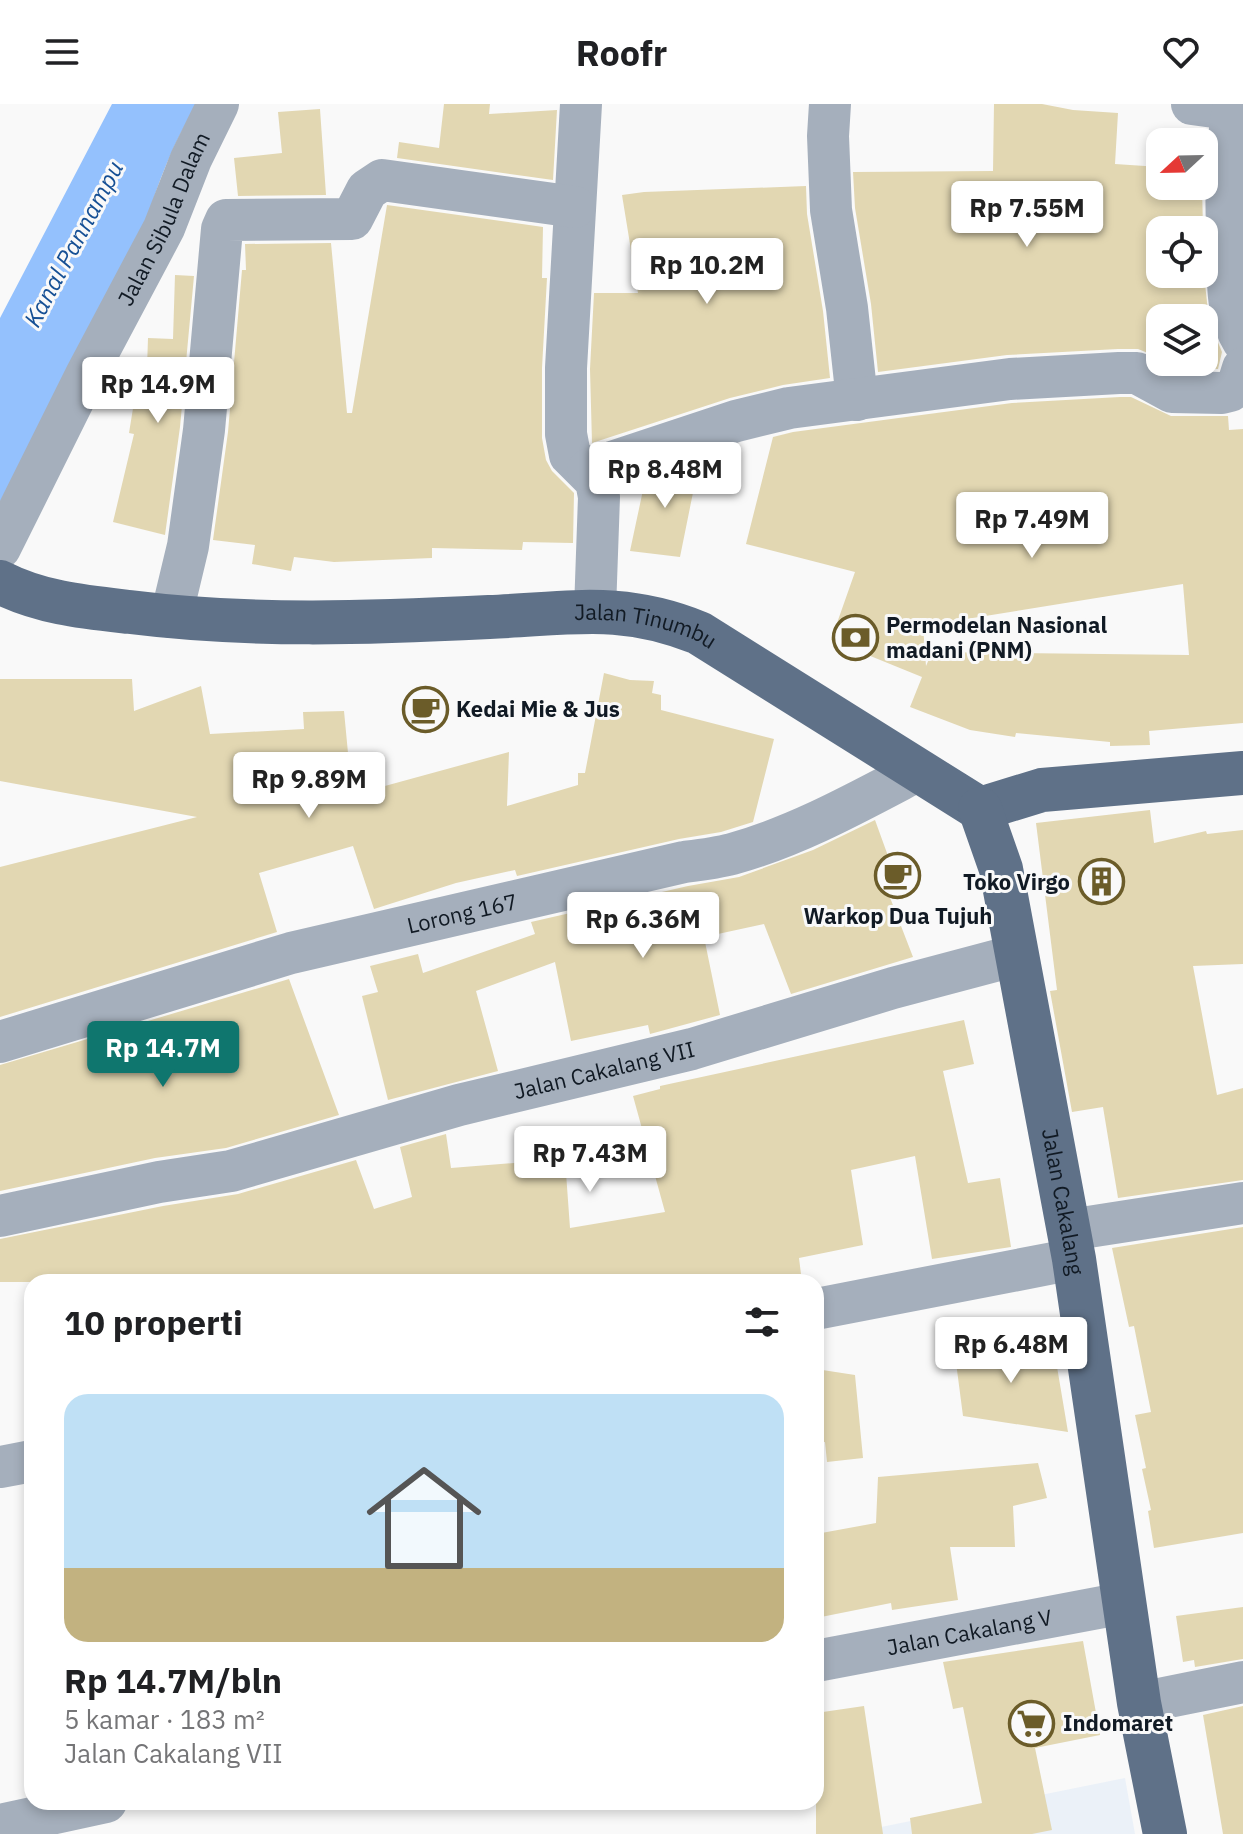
<!DOCTYPE html>
<html lang="id">
<meta charset="utf-8">
<style>
body{margin:0;font-family:"IBM Plex Sans",sans-serif;background:#f2f2f2;color:#202124;height:100vh;display:flex;flex-direction:column;font-size:30px;white-space:nowrap}
*{box-sizing:border-box;margin:0}
p{font-size:26px;color:#757577}
.icon{flex:none;width:44px;height:44px;fill:none;stroke:currentColor;stroke-width:2;stroke-linecap:round;stroke-linejoin:round}
.map{position:relative;flex:1;overflow:hidden}
.panel{position:absolute;left:24px;top:1170px;width:800px;height:536px;display:flex;flex-direction:column;background:#fff;border-radius:24px;box-shadow:0 4px 12px #0003}
.panel>*{flex:none}
.needle{width:52px;rotate:248deg}
.fabs{position:absolute;left:1146px;top:24px;display:grid;gap:16px}
.fabs a{display:grid;place-items:center;width:72px;height:72px;border-radius:16px;background:#fff;box-shadow:0 4px 12px #0003;font-size:40px}
.price{position:absolute;translate:-50% -68px;padding:0 18px;border-radius:8px;background:#fff;color:#222;font-size:26px;line-height:52px;filter:drop-shadow(0 2px 4px #0008)}
.price::after{content:'';position:absolute;left:50%;top:48px;width:24px;height:18px;margin-left:-12px;background:inherit;clip-path:polygon(0 0,100% 0,50% 100%)}
.price.selected{background:#0f766e;color:#fff}
ul{padding:0;list-style:none}
li{display:grid;align-content:center;gap:16px;height:424px;padding:0 40px}
li span{display:grid;place-items:center;height:248px;border-radius:24px;color:#555}
li>.icon{margin-inline-start:auto}
span .icon{width:144px;height:144px;fill:#fffc;stroke-width:1}
li b{font-size:34px}
h2{display:flex;justify-content:space-between;align-items:center;height:96px;padding:0 40px;font-size:34px}
header{display:flex;justify-content:space-between;align-items:center;height:104px;padding:0 40px;background:#fff;font-size:36px;font-weight:800}
.map>svg:first-child{display:block}
</style>
<header><svg class="icon" aria-label="menu" viewBox="0 0 24 24"><path d="M4 6h16M4 12h16M4 18h16"/></svg>Roofr<svg class="icon" aria-label="heart" viewBox="0 0 24 24"><path d="M12 20l-8-8c-3-5 5-10 8-4 3-6 11-1 8 4z"/></svg></header>
<div class="map">
<svg width="1243" height="1730" viewBox="0 0 1243 1730">
<rect width="100%" height="100%" fill="#f9f9f9"/>
<path fill="#ebf1f8" d="M1125,1674l10,56h-289z"/>
<path fill="#94c1fd" d="M112,0h85c-24,39 -39,78 -52,122l-145,276v-184z"/>
<path fill="#e2d7b2" fill-rule="evenodd" d="M444,0h46l-1,10 68,-4 -4,70 -156,-22 2,-16 40,6z
M994,0h48l31,6 45,3 -3,51 45,3v19h42l1,44h-43v44h44l5,47 13,31 -4,17 -40,-1 -11,-6h37v-44h-44v40l-22,-9h-20l-111,6 -129,17 -7,-68 -16,-96 -2,-36 140,-1z
M320,5l6,86 -88,1 -4,-38 48,-5 -4,-41z
M806,82l1,28 16,97 7,67 -47,7 -53,13 -138,45 -2,-74 4,-76h44l-16,-98 22,-3z
M387,101l156,22 -1,51h5l-5,90v70l4,22 6,11 22,22 -1,50 -50,-1 -1,8 -90,-2v10l-98,4 -40,-5 -3,14 -39,-7 3,-19 -42,-5 15,-108 14,-162h4l-1,-26 86,-1 16,170h5z
M175,171l19,1 -14,151 -15,108 -52,-13 21,-88 -5,-1 6,-37 11,2 2,-60 25,1z
M1120,293h11l40,19h57l1,14 14,-1v294l-94,8 1,14 -40,1v-4l-94,-9 -1,4 -45,-7 -60,-23 12,-30 -91,-37 24,-68 -109,-28 27,-107 20,-5 219,-29zM1183,480l6,71 -257,-3 -6,14 -3,-40z
M700,354l-20,99 -50,-6 16,-75z
M604,569l26,7 24,1 -2,12 9,2v15l113,29 -21,83 -32,10 -42,7 -162,37 -2,-6 -59,13 -82,26 -21,-63 -94,27 18,59 -277,85v-150l197,-50 -197,-36v-102h132l2,32 67,-25 9,48 94,-5 -1,-17 41,-1 8,84 157,-43 -2,54 71,-21v-12h7z
M1150,706l4,33 52,-12 1,3 36,-4v134l-50,2 24,129 26,-7v92l-125,18 -15,-91 -31,5 -22,-121 7,-1 -21,-167z
M875,716l21,58 -12,4 29,75 -122,37 -27,-70 -60,13 16,78 -70,19 -2,-9 -77,16 -16,-79 -79,29 22,80 -110,29 -26,-104 16,-4 -8,-26 48,-12 5,19 112,-39 -4,-12 157,-36 51,-9 74,-27z
M289,875l50,136 -113,33 -71,10 -155,33v-126z
M964,916l10,44 -31,7 25,112 32,-5 11,69 -79,12 -17,-103 -64,14 12,75 -64,13 3,24h-96l-1,-6 -41,6h-664v-43l163,-33 75,-12 118,-34 18,49 38,-12 -12,-50 46,-13 5,34 114,-9 5,69 95,-16 -32,-116 27,-7v-3z
M1243,1123v306l-89,15 -6,-37 3,-1 -9,-41 4,-1 -11,-53 16,-3 -17,-86 -5,1 -17,-79z
M1009,1237l1,8 43,-6 15,89 -105,-16 -9,-69z
M816,1265l39,6 8,83 -36,4 -2,-20 -9,1z
M1038,1359l9,35 -34,8 2,41h-65l8,53 -66,10 -1,-7 -70,14 -5,-23v-60l60,-11 2,-46z
M1243,1503v52l-48,8 -1,-7 -11,2 -7,-46z
M1083,1537l17,94 -65,13 17,82 -20,4h-120l-2,-16 72,-15 -19,-96 -10,2 -10,-47z
M864,1602l19,128h-67v-121z
M1243,1602v128h-20l-20,-119z"/>
<g fill="none" stroke-linecap="round" stroke-linejoin="round">
<g stroke="#a5afbc" stroke-width="42">
<path d="M581,0l-15,264v66l4,21 26,26 3,16 -4,113"/>
<path d="M830,0l-2,32 3,74 16,98 10,92"/>
<path d="M1192,0l51,7"/>
<path d="M1233,6c-8,41 -7,80 -6,122 2,37 -4,77 16,109"/>
<path d="M588,366l148,-49 53,-13 221,-29 109,-6h18l35,19 50,1 8,-2 8,-7 5,-16"/>
<path id="s1" d="M0,444l86,-173 78,-147 27,-69 27,-55"/>
<path d="M171,513l17,-71 16,-116 18,-201 4,-9 126,-1 15,-29 15,-10 193,27"/>
<path id="s2" d="M0,938l291,-89 393,-91c16,-2 33,-4 48,-8 65,-18 126,-52 185,-83"/>
<path id="s3" d="M0,1112l159,-34 72,-11 228,-66 233,-56 201,-61 124,-33"/>
<path d="M1069,1126l174,-27"/>
<path d="M816,1205l258,-50"/>
<path d="M0,1363l32,-6"/>
<path id="s4" d="M816,1557l308,-58"/>
<path d="M1139,1599l104,-21"/>
<path d="M0,1721l106,-23"/>
</g>
<g stroke="#5f7188" stroke-width="44">
<path id="s5" d="M0,478c41,21 85,25 130,30 119,15 239,11 359,5 79,-3 132,-16 210,16l281,176 62,-19 201,-17"/>
<path id="s6" d="M980,705l21,60 73,390 65,444 26,131"/>
</g>
</g>
<defs>
<symbol id="bank-ring" viewBox="-11 -11 22 22"><circle r="9.5" fill="#f9f9f9" stroke="#6b5c29" stroke-width="1.5"/><path d="M-6-4H6V4H-6ZM0-2.3a2.3 2.3 0 1 0 0 4.6a2.3 2.3 0 1 0 0-4.6Z" fill="#6b5c29"/></symbol>
<symbol id="cafe-ring" viewBox="-11 -11 22 22"><circle r="9.5" fill="#f9f9f9" stroke="#6b5c29" stroke-width="1.5"/><path d="M-5.5-4.5H6V0H3Q3 3.5 0 3.5H-2.5Q-5.5 3.5-5.5 0ZM3-3.2v2h1.7v-2ZM-6 4.5H4V6H-6Z" fill="#6b5c29"/></symbol>
<symbol id="building-ring" viewBox="-11 -11 22 22"><circle r="9.5" fill="#f9f9f9" stroke="#6b5c29" stroke-width="1.5"/><path d="M-4-6H4V6H1V3H-1V6H-4ZM-2.5-4.3h1.7v1.8h-1.7ZM.8-4.3h1.7v1.8H.8ZM-2.5-1h1.7V.8h-1.7ZM.8-1h1.7V.8H.8Z" fill="#6b5c29"/></symbol>
<symbol id="supermarket-ring" viewBox="-11 -11 22 22"><circle r="9.5" fill="#f9f9f9" stroke="#6b5c29" stroke-width="1.5"/><path d="M-6-5.5h2.5l.6 2H6L4.5 2H-2.5L-4.4-4H-6ZM-1.5 3.2a1.3 1.3 0 1 0 .1 0ZM3 3.2a1.3 1.3 0 1 0 .1 0Z" fill="#6b5c29"/></symbol>
</defs>
<g fill-rule="evenodd">
<use href="#bank-ring" x="830" y="508" width="51" height="51"/>
<use href="#cafe-ring" x="400" y="580" width="51" height="51"/>
<use href="#cafe-ring" x="872" y="746" width="51" height="51"/>
<use href="#building-ring" x="1076" y="752" width="51" height="51"/>
<use href="#supermarket-ring" x="1006" y="1594" width="51" height="51"/>
</g>
<g text-anchor="middle" stroke-width="6" stroke-linejoin="round" paint-order="stroke">
<g font-size="22" fill="#111a24" stroke="#f9f9f9">
<text dy="8" stroke="none"><textPath href="#s1" startOffset="368">Jalan Sibula Dalam</textPath></text>
<text dy="8" stroke="none"><textPath href="#s5" startOffset="652">Jalan Tinumbu</textPath></text>
<text dy="8" stroke="none"><textPath href="#s2" startOffset="480">Lorong 167</textPath></text>
<text dy="8" stroke="none"><textPath href="#s3" startOffset="622">Jalan Cakalang VII</textPath></text>
<text dy="8" stroke="none"><textPath href="#s6" startOffset="402">Jalan Cakalang</textPath></text>
<text dy="8" stroke="none"><textPath href="#s4" startOffset="156">Jalan Cakalang V</textPath></text>
</g>
<g font-size="22" font-weight="bold" fill="#111a24" stroke="#f9f9f9" text-anchor="start">
<text x="886" y="529">Permodelan Nasional<tspan x="886" dy="25">madani (PNM)</tspan></text>
<text x="456" y="613">Kedai Mie &amp; Jus</text>
<text x="1070" y="786" text-anchor="end">Toko Virgo</text>
<text x="898" y="820" text-anchor="middle">Warkop Dua Tujuh</text>
<text x="1063" y="1627">Indomaret</text>
</g>
<g font-size="24" font-style="italic" fill="#165095" stroke="#f9f9f9">
<text transform="translate(74 140) rotate(-62)" y="8">Kanal Pannampu</text>
</g>
</g>
</svg>
<div class="fabs">
<a><svg class="needle" viewBox="-14 -14 28 28"><path d="M0-13l5 13h-10z" fill="#e53935"/><path d="M0 13l5-13h-10z" fill="#757577"/></svg></a>
<a><svg class="icon" aria-label="locate" viewBox="0 0 24 24"><circle cx="12" cy="12" r="6"/><path d="M12 2v4M12 18v4M2 12h4M18 12h4"/></svg></a>
<a><svg class="icon" aria-label="layers" viewBox="0 0 24 24"><path d="M12 4l9 5-9 5-9-5zM3 14l9 5 9-5"/></svg></a>
</div>
<b class="price" style="left:1027px;top:145px">Rp 7.55M</b>
<b class="price" style="left:707px;top:202px">Rp 10.2M</b>
<b class="price" style="left:158px;top:321px">Rp 14.9M</b>
<b class="price" style="left:665px;top:406px">Rp 8.48M</b>
<b class="price" style="left:1032px;top:456px">Rp 7.49M</b>
<b class="price" style="left:309px;top:716px">Rp 9.89M</b>
<b class="price" style="left:643px;top:856px">Rp 6.36M</b>
<b class="price selected" style="left:163px;top:985px">Rp 14.7M</b>
<b class="price" style="left:590px;top:1090px">Rp 7.43M</b>
<b class="price" style="left:1011px;top:1281px">Rp 6.48M</b>
<section class="panel">
<h2>10 properti<svg class="icon" aria-label="filters" viewBox="0 0 24 24"><path d="M4 7h16M4 17h16"/><circle cx="9" cy="7" r="2"/><circle cx="15" cy="17" r="2"/></svg></h2>
<ul>
<li><span style="background:linear-gradient(#bfe0f5 70%,#c2b280 0)"><svg class="icon" aria-label="home" viewBox="0 0 24 24"><path d="M3 11l9-7 9 7M6 9v11h12V9"/></svg></span><div><b>Rp 14.7M/bln</b><p>5 kamar · 183 m²</p><p>Jalan Cakalang VII</p></div></li>
</ul>
</section>
</div>
